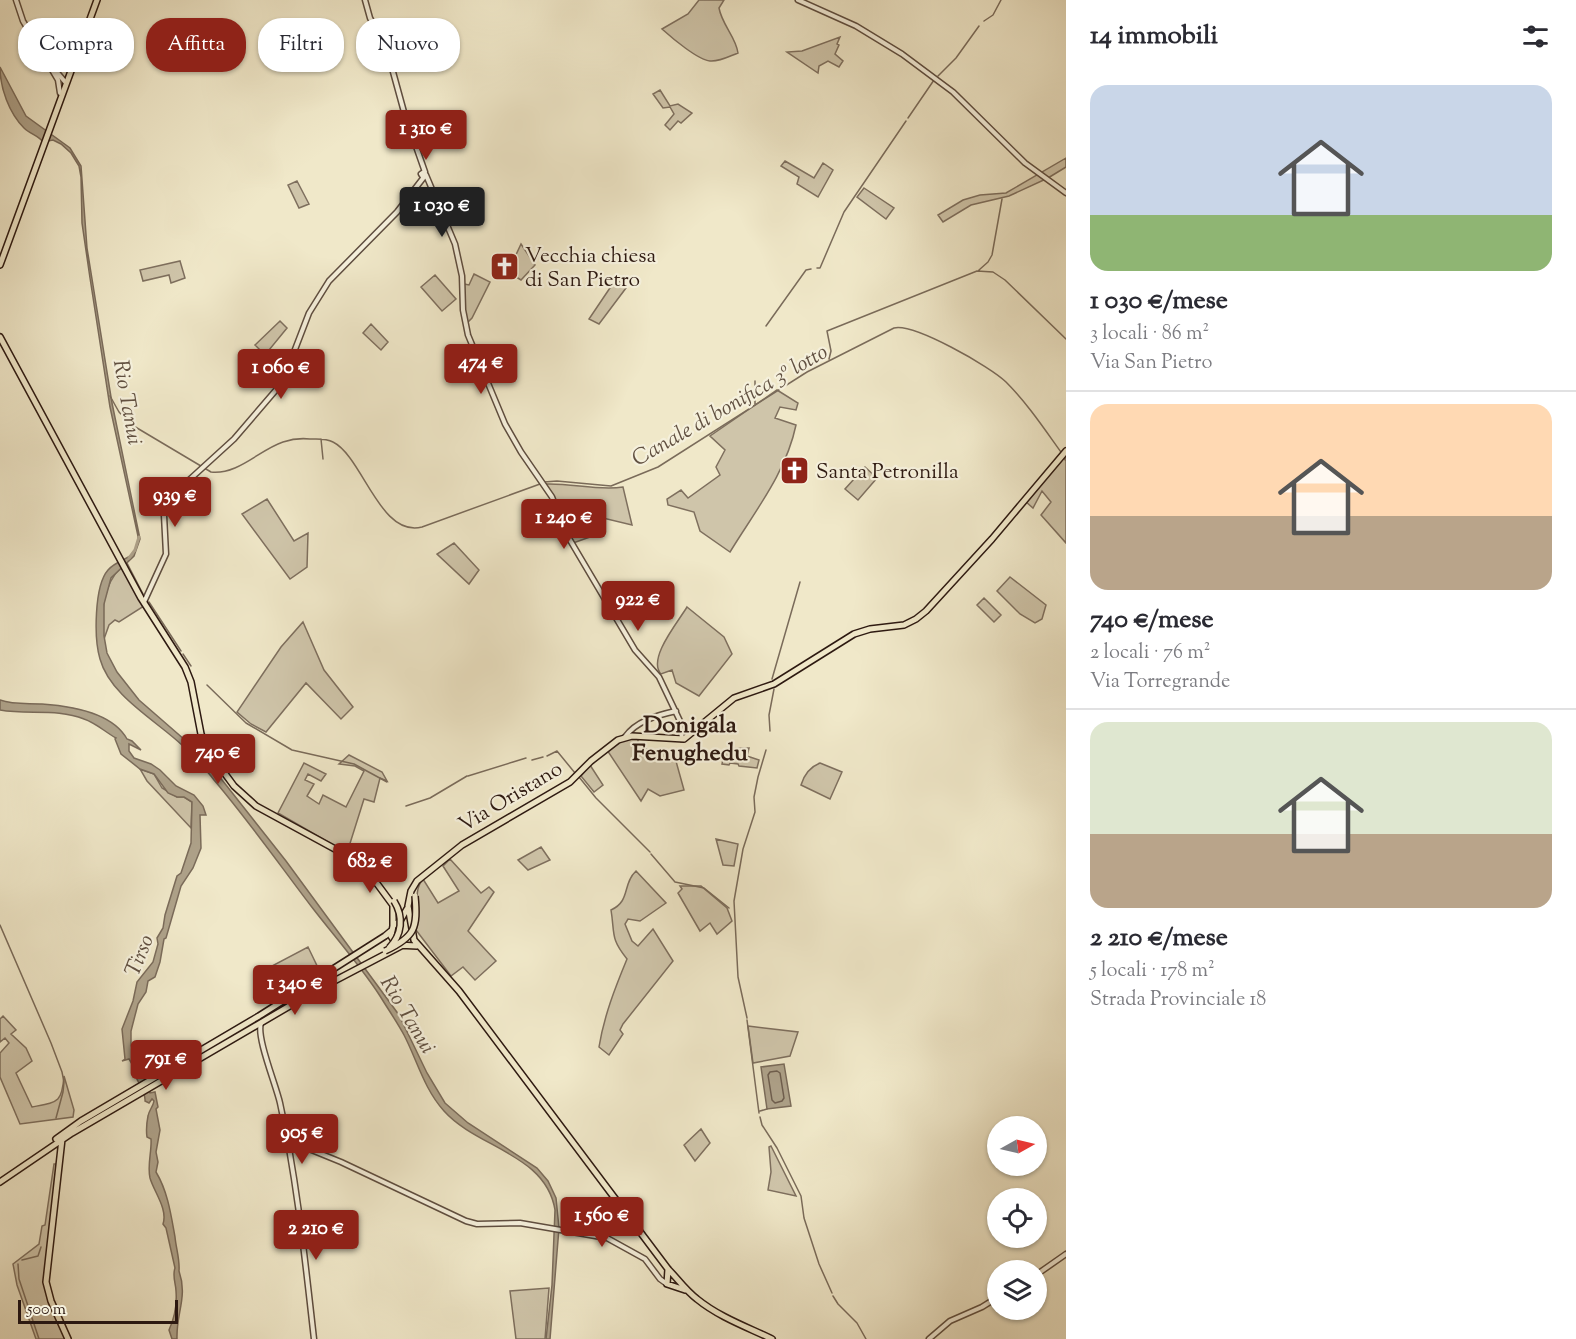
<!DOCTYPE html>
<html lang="it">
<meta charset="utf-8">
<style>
body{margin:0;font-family:"Sorts Mill Goudy",serif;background:#f7f7f7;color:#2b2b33;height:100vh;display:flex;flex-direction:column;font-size:22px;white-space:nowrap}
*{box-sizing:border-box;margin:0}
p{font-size:20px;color:#7c7c81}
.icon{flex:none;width:33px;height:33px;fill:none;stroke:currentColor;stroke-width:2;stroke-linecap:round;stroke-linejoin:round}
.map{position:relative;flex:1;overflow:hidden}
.details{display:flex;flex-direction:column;background:#fff;width:510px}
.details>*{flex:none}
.guide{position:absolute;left:18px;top:18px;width:570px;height:54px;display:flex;gap:12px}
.needle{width:39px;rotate:82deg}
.controls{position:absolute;left:987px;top:1116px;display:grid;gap:12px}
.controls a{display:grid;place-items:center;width:60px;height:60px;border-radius:50%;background:#fff;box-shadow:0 2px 4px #0004;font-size:30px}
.scale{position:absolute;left:18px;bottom:15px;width:160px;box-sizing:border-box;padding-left:6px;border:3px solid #2d1911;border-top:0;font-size:16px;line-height:21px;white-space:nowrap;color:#2d1911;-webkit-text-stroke:4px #f5f0dc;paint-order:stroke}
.price{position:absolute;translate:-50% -51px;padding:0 14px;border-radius:6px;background:#8f2418;color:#fff;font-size:20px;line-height:39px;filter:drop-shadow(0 2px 3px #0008)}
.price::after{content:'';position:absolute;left:50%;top:36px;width:18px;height:14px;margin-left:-9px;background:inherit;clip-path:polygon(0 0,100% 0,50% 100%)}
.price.on{background:#222;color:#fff}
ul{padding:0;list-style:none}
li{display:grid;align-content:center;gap:12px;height:318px;padding:0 24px}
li+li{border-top:2px solid #e1e1e2}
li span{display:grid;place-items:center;height:186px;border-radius:18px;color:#555}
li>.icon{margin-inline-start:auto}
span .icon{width:108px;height:108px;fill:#fffc;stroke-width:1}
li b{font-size:26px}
h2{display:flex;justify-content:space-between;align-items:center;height:72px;padding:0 24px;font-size:26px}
.pill{padding:0 21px;border-radius:24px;background:#fff;box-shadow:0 2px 4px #0004;font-size:21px;line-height:54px}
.pill.on{background:#8f2418;color:#fff}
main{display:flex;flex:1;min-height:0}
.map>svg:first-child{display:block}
</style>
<main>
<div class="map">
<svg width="1066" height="1339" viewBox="0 0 1066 1339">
<rect width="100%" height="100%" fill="#f0e8c9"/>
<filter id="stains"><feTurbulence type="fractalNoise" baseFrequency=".00333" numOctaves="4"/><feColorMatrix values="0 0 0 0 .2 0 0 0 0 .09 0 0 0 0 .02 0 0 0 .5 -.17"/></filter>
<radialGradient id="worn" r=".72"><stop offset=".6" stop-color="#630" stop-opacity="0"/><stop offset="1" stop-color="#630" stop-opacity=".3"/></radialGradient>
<path fill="#cfc5aa" stroke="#7e6f5e" stroke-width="1.5" d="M699,0h25l-5,8c3,17 17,29 19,45 -8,3 -19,9 -28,8 -12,-1 -38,-23 -48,-32l26,-15z
M840,37l-3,7 2,1 -4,9 8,7 -4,6 -11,-6 -9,5 -1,7 -31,-21 15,-1z
M660,90l10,16 8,-2 14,9 -11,10 -3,-2 -8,9 -5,-5 9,-11 -4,-7 -7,1 -10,-14z
M1066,158v9l-18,11 -39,18 -38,9 -28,17 -5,-7 25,-15 17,-5 26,-2z
M785,161l29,17 9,-15 10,7 -15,27 -21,-13 2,-7 -18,-11z
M297,181l12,23 -10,4 -11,-23z
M864,188l30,20 -8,11 -29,-22z
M521,244l14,21 -14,15 -13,-8z
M180,261l5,17 -14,5 -2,-8 -26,6 -3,-11z
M474,274l16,8 -18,36 -5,5 -3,-12v-27l5,1z
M435,275l21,24 -14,12 -21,-24z
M616,279l10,9 -27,36 -10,-5z
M280,321l7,7 -22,27 -10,-10z
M371,324l17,18 -7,8 -18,-17z
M777,390l21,13 -2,7 -16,-3 -5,11 21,7c-10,48 -41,86 -66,127l-30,-21 -6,-19 -26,-7 -1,-6 14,-9 7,8 32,-23 -4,-8 9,-17 -15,-14z
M1063,457l3,4v82l-25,-28 10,-13 -9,-11 -9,17 -8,-7z
M865,467l12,11 -19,22 -13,-11z
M546,484c26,-1 52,7 77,3l9,38 -29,-7 -16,7 3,12 -17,6z
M267,499l27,42 14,-8 -1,34 -17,12 -48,-65z
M454,543l25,27 -10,14 -32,-30z
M121,567l23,39 -25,16 -4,-2 -6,5 -5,14c-4,-24 -1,-54 17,-72z
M1010,577l36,28 -4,14 -7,4 -15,-9 -23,-23z
M984,598l17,17 -7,7 -17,-17z
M687,607l37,30 8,17 -33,42 -23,-13 -4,-13 -11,4c-14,-15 17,-52 26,-67z
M303,622l21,48 29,37 -12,12 -35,-36 -40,49 -15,-8 -14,-12 44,-65z
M638,738v9l36,7 10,36 -24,6 -12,-7 -7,12 -34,-51 15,-10z
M749,748l-2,8 12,4 -2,8 -18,-2 -1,-2 -8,-1 -1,2 -7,-1 3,-15z
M349,755l33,17 5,9 -7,-3 -6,24 -10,-3 -17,54 -69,-40 26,-50 22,11 -5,7 -13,-7 -3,6 9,4 -7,12 12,8 4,-9 23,12 18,-36 -9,-5 -16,-2z
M820,763l22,9 -12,27 -29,-14c3,-10 9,-18 19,-22z
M590,765l13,20 -9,7 -13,-16z
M140,769l14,5 8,14 15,9h7l8,5 -1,26 -44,-47z
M716,839l22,5 -4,22 -11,-1z
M541,847l9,13 -22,10 -10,-10z
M450,859l31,34 8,-6 5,5 -26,39 28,30 -21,19 -12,-13 -12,9 -35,-46c6,-18 -5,-37 7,-51l15,24 21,-12 -16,-25z
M636,871l30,32 -26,18 -12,-2 -3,5 7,17 6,5 15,-17 20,32 -50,63 -3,6 3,4 -14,21 -10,-8c5,-31 16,-59 28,-88 -17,-21 -12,-25 -16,-49 20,-9 11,-26 25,-39z
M680,886h21l26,22 5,13 -15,13 -7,-11 -10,8 -22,-38 4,-4z
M308,947l13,27 -37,22 -14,-29z
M3,1016l13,14 -5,4 15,14 6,13 -16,12 16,34c26,-5 30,-4 32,-31l10,34 -1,7 -53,7 -20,-47v-24l9,-10 -4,-5 -5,4v-23z
M748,1026l50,6 -8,24 -37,7z
M701,1129l9,14 -15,18 -11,-16z
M771,1146l25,50 -28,-6 3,-18 -2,-25z
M54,1164h5l-15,116 4,21 19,38h-31l-19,-54 -4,-21 26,-20 3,-18 3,-1z
M549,1288l-4,51h-29l-6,-48z"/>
<path fill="#aea28a" stroke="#7a6b5a" stroke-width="1.5" d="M0,67l26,49 44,32 11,18 6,82 25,155 28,136 -6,17 -23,22 -7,26v32l3,17 10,19 22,28 54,47 22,24 71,90 113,154 28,58 18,30 23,20 69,45 11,13 8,17 3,30 -9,111h-4l6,-54 3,-75c-9,-56 -78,-62 -111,-99 -20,-22 -27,-51 -40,-76 -7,-13 -16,-26 -24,-39 -20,-31 -46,-60 -69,-90 -32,-42 -63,-86 -97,-126 -9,-12 -20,-23 -31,-34 -26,-25 -73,-50 -83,-87 -6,-20 -6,-73 8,-89 12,-14 31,-8 30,-34l-28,-129 -20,-129 -8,-55 -1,-46 -2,-11 -8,-13 -10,-9 -8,-4 -10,2c-4,-6 -13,-8 -19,-14 -15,-15 -24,-40 -24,-61z
M0,700c14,5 28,3 42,4 29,2 70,8 85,35l5,2 9,9 -12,-6v7l5,7 17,6 9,6 16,16 18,9 9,11 3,9h-6l1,33 -8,20 -12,18 -15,52 -2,1 -4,23 -5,15 -7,4 -2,11 -8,12 -7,27v14l4,11 5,5 5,13 4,3 -2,8 3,8 5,-1 3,15 -2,2 4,21 -4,22 2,10 -2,10c12,20 15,43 19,65 1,11 5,23 4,34 9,26 -3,42 -2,68h-5l-3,-9c5,-11 8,-26 7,-39 0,-7 -4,-15 -1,-23l-9,-40 -3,-4c5,-15 -9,-32 -13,-46 -3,-13 2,-27 1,-39l-4,-2c-1,-7 0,-16 1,-21 1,-6 5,-9 6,-15l-2,-2 -3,4 -4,-2c1,-9 -8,-19 -11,-29l4,-7 -6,-1 -3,-5 -7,2 3,-2 -3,-30 11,-28 4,-19 16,-20 5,-18 -1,-6 6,-10 2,-13 12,-39 4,-3 10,-30 1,-41 -8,-5h-7l-9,-4 -14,-19 -14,-5 -19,-15 -6,-15 1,-1c-11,-6 -20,-15 -32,-19 -27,-11 -56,-4 -84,-9z
M784,1064l7,42 -24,3 -6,-42z"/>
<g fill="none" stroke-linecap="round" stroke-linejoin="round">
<path stroke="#6e5e4e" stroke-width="1.5" d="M777,1071l3,2 4,25 -2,3 -7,2 -3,-3 -4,-25 2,-3z"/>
<path stroke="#7a6b5a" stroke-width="1.5" d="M984,21l9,-6 8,-15
M938,76l18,-18 23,-32
M908,118l26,-38
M817,268h3l24,-56 62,-91
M979,270l9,-8 4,-7 10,-56
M766,326l40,-56 5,-1
M829,359l2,-8 -4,-20 150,-60 16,1 12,8 61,59
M755,381v23
M110,396l9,16 13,13 79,47c27,3 48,-22 72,-30 9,-3 18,-4 27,-3 8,0 16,-1 23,3 30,15 47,96 89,85l118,-43
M321,439l2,20
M544,482l13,-1 54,5 47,-19 149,-95 87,-44c20,-5 97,39 112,54 23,23 41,51 60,77
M127,563l16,31
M149,602l32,49
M183,654l8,12
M772,679l28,-97
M207,685l39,38 46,27 62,14 33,18
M770,731l-1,-16 5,-26
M547,756l10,-5 18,22
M532,760l11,-3
M468,776l58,-18
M579,777l17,21 54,54
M406,806l24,-8 37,-22
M651,854l24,28 29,6 25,20
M0,925l51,118 11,29 2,10 -1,10 -7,26
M747,1018l-9,-41 -4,-76 9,-52 12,-37 -1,-15 4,-20 8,-27
M747,1020l12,93
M760,1111l7,-2
M760,1117l2,8 15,23 24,48 3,22 15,46 13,29
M22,1260l16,-4 3,-9
M18,1264l1,15 20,60
M833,1296l5,8 19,19 9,16"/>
<path stroke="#aea28a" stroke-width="3" d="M129,558l6,-8 4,-13"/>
<defs>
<path id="minor" d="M16,0l7,21 35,59 2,13
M365,0l5,18 17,32 17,62 21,60
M798,0l58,26 46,28 51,38 72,71 41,30
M55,70l11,13
M424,172l2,3 -3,2 -2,-3z
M426,175l29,69 7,32 1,34 5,25 37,89 16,28 31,45 15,38 68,115 24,27 21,44 2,18
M144,602l22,-48 -2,-39 4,-14 9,-10 57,-52 42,-49 8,-12 25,-65 20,-32 68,-69 27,-35
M625,737c11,-16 33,-22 51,-26
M261,1023c-5,14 15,62 19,80 17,77 25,157 34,236
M287,1140l54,22 125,59 11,3 43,-1 87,15 38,21 15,20 7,5
M1036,1275l30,-21
M929,1339l21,-18 32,-14 16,-10"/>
<path id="major" d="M0,265l97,-265
M0,337l141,261 44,69 6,15 10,52 8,18 25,34 22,20 101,55 10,9 28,38
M407,909l-7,12 -7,5 -2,10 6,9 20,1
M393,926v-20
M56,1139l25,-18 178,-105 126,-80 6,-5
M62,1139l-16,143 5,19 17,38
M0,1182l72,-49 245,-143 84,-44
M668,1269l-1,15 18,6
M772,1339c-25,-12 -53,-22 -75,-40 -12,-9 -19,-20 -29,-30l-209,-278 -45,-51 -6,-34 3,-15 6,-10 45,-36 108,-63 21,-21 27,-21 14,-4 52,3 50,-41 40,-14 80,-50 16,-5 34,-4 12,-6 10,-8 66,-72 74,-88"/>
</defs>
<use href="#minor" stroke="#5e4d3f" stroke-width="7"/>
<use href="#major" stroke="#2d1911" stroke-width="8"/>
<use href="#minor" stroke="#f5f0dc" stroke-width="4"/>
<use href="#major" stroke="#f0e8c9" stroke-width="5"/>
<defs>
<path id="major-bridge" d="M389,948c13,-13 15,-31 5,-47
M385,951c30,-14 33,-23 30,-55"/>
</defs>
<use href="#major-bridge" stroke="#2d1911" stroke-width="8" stroke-linecap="butt"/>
<use href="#major-bridge" stroke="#f0e8c9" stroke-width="5"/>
</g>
<defs>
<symbol id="church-square" viewBox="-11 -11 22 22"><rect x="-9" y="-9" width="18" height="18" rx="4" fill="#8f2418" stroke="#f5f0dc"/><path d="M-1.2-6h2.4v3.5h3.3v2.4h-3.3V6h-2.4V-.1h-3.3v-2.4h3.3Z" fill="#fff"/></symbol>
</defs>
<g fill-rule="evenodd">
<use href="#church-square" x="488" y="250" width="33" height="33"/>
<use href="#church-square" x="778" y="454" width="33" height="33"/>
</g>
<g text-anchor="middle" stroke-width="4.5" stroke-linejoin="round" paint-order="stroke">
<g font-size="21" fill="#2d1911" stroke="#f5f0dc" text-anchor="start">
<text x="525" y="262">Vecchia chiesa<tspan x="525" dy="24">di San Pietro</tspan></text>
<text x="816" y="478">Santa Petronilla</text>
</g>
<g font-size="21" fill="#2d1911" stroke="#f5f0dc">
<text transform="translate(510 796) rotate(-31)" y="7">Via Oristano</text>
</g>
<g font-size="22" font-style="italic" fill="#615041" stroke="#f5f0dc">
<text transform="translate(129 402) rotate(80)" y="8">Rio Tanui</text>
<text transform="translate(729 404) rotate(-30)" y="8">Canale di bonifica 3º lotto</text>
<text transform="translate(138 955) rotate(-68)" y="8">Tirso</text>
<text transform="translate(409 1014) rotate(59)" y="8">Rio Tanui</text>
</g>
<g font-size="24" font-weight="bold" fill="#2d1911" stroke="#f5f0dc">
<text x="690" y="732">Donigala<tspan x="690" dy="28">Fenughedu</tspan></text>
</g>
</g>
<rect width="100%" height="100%" filter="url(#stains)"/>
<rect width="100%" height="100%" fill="url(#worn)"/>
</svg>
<div class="controls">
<a><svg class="needle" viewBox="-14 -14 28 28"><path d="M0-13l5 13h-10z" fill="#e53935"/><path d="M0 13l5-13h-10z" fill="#7c7c81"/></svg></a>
<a><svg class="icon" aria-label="locate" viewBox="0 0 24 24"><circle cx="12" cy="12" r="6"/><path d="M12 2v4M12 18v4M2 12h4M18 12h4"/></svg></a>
<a><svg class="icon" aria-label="layers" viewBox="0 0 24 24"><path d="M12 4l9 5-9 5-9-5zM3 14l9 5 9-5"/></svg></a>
</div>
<div class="scale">500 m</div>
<b class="price" style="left:426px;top:161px">1 310 €</b>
<b class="price on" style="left:442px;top:238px">1 030 €</b>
<b class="price" style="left:481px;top:395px">474 €</b>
<b class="price" style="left:281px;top:400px">1 060 €</b>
<b class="price" style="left:175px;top:528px">939 €</b>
<b class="price" style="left:564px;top:550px">1 240 €</b>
<b class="price" style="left:638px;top:632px">922 €</b>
<b class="price" style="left:218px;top:785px">740 €</b>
<b class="price" style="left:370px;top:894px">682 €</b>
<b class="price" style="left:295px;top:1016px">1 340 €</b>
<b class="price" style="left:166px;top:1091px">791 €</b>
<b class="price" style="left:302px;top:1165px">905 €</b>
<b class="price" style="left:602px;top:1248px">1 560 €</b>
<b class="price" style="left:316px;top:1261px">2 210 €</b>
<div class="guide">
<a class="pill">Compra</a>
<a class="pill on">Affitta</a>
<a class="pill">Filtri</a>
<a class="pill">Nuovo</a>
</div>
</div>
<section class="details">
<h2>14 immobili<svg class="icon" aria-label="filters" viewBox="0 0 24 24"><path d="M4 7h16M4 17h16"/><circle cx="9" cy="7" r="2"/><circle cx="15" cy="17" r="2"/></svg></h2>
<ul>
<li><span style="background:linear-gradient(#c9d6e8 70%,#8fb573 0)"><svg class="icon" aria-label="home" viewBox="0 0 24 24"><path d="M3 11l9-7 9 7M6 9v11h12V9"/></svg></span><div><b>1 030 €/mese</b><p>3 locali · 86 m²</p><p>Via San Pietro</p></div></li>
<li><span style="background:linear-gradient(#ffd9b3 60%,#b9a48a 0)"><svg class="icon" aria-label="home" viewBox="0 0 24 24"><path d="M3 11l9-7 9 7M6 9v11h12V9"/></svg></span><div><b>740 €/mese</b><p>2 locali · 76 m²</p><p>Via Torregrande</p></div></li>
<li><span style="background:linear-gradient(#dfe7d0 60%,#b9a48a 0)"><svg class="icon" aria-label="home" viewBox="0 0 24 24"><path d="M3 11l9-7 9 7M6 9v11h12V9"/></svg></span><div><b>2 210 €/mese</b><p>5 locali · 178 m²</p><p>Strada Provinciale 18</p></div></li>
</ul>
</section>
</main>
